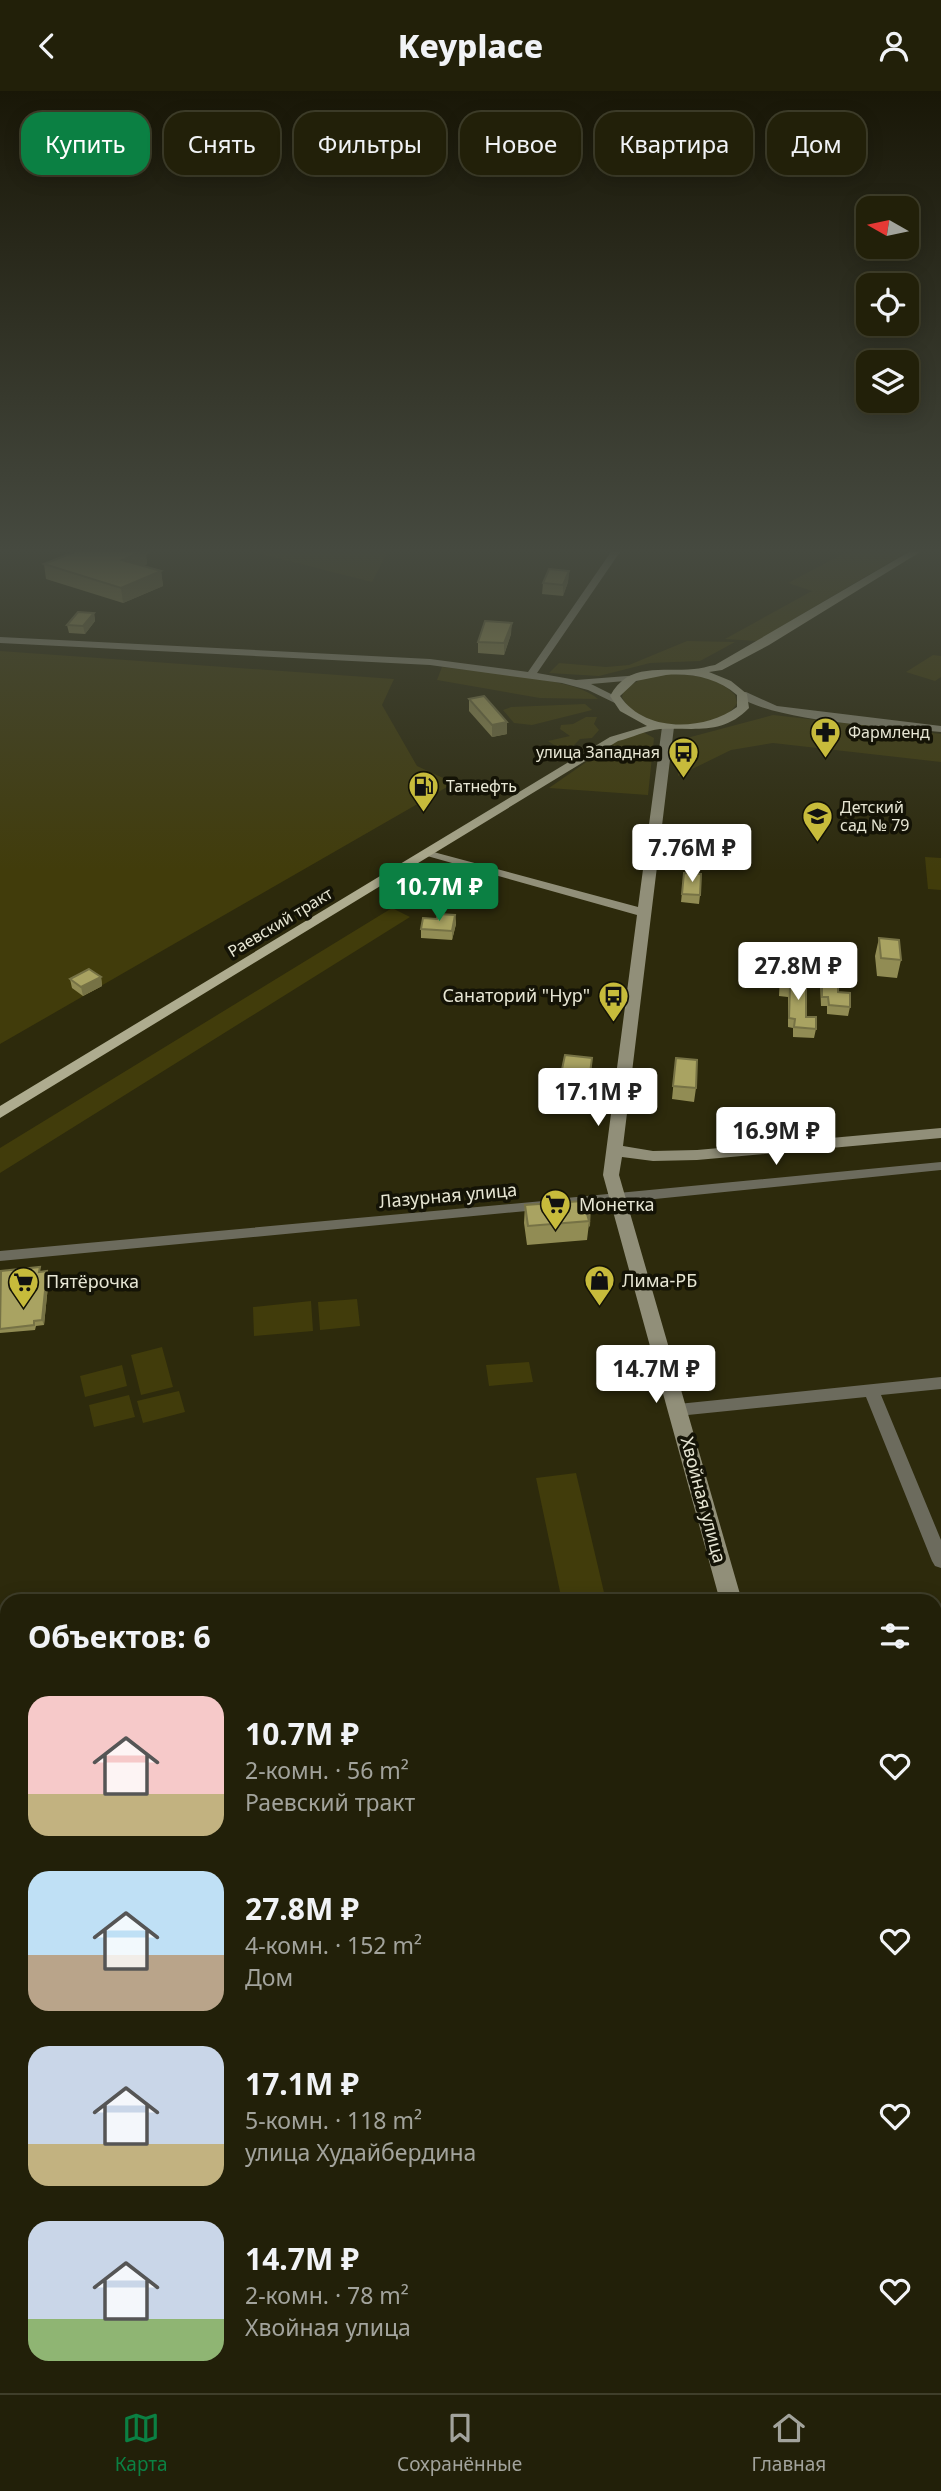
<!DOCTYPE html>
<html lang="ru">
<meta charset="utf-8">
<style>
body{margin:0;font-family:"Noto Sans",sans-serif;background:#2e2d17;color:#f1f3f6;height:100vh;display:flex;flex-direction:column;font-size:26px;white-space:nowrap}
*{box-sizing:border-box;margin:0}
p{font-size:23px;color:#a2a39c}
.icon{flex:none;width:38px;height:38px;fill:none;stroke:currentColor;stroke-width:2;stroke-linecap:round;stroke-linejoin:round}
.map{position:relative;flex:1;overflow:hidden}
.sheet{position:absolute;left:0px;top:1503px;width:942px;height:800px;display:flex;flex-direction:column;background:#222009;border-radius:21px 21px 0 0;box-shadow:0 4px 18px #0003,0 0 0 2px #3f3e2a}
.sheet>*{flex:none}
.guide{position:absolute;left:21px;top:21px;width:900px;height:63px;display:flex;gap:14px}
.needle{width:46px;rotate:279deg}
.tools{position:absolute;left:856px;top:105px;display:grid;gap:14px}
.tools a{display:grid;place-items:center;width:63px;height:63px;border-radius:14px;background:#222009;box-shadow:0 4px 18px #0003,0 0 0 2px #3f3e2a;font-size:35px}
.price{position:absolute;translate:-50% -60px;padding:0 16px;border-radius:7px;background:#fff;color:#222;font-size:23px;line-height:46px;filter:drop-shadow(0 2px 4px #0008)}
.price::after{content:'';position:absolute;left:50%;top:42px;width:21px;height:16px;margin-left:-10px;background:inherit;clip-path:polygon(0 0,100% 0,50% 100%)}
.price.current{background:#0b8043;color:#fff}
ul{padding:0;list-style:none}
li{display:flex;align-items:center;gap:21px;height:175px;padding:0 28px}
li span{display:grid;place-items:center;flex:none;width:196px;height:140px;border-radius:21px;color:#555}
li>.icon{margin-inline-start:auto}
span .icon{width:84px;height:84px;fill:#fffc;stroke-width:1}
li b{font-size:30px}
h2{display:flex;justify-content:space-between;align-items:center;height:84px;padding:0 28px;font-size:30px}
.tag{padding:0 24px;border-radius:21px;background:#222009;box-shadow:0 4px 18px #0003,0 0 0 2px #3f3e2a;font-size:24px;line-height:63px}
.tag.current{background:#0b8043;color:#fff}
header{display:flex;justify-content:space-between;align-items:center;height:91px;padding:0 28px;background:#222009;font-size:32px;font-weight:800}
.tab-bar{display:flex;justify-content:space-around;align-items:center;height:98px;border-top:2px solid #3f3e2a;background:#222009;font-size:19px;color:#a2a39c}
.tab-bar a{display:grid;justify-items:center;gap:4px}
.tab-bar .current{color:#0b8043}
.map>svg:first-child{display:block}
</style>
<header><svg class="icon" aria-label="back" viewBox="0 0 24 24"><path d="M15 5l-7 7 7 7"/></svg>Keyplace<svg class="icon" aria-label="person" viewBox="0 0 24 24"><circle cx="12" cy="8" r="4"/><path d="M4 21q1-7 8-7t8 7"/></svg></header>
<div class="map">
<svg width="941" height="2302" viewBox="0 0 941 2302">
<rect width="100%" height="100%" fill="#2d2a0c"/>
<path fill="#413c0b" d="M241,458h148l-17,33z
M852,458h60l-155,92 -32,-2 87,-48 -24,-8z
M687,550l48,1 -35,19 -50,2 -51,13 -50,-3 10,-10 47,4 23,-2z
M0,560l394,28 -12,26 35,61 37,17 -454,261z
M933,564l8,1v21l-6,4 -29,-9z
M442,576c34,5 134,10 156,32l-58,-1 -103,-18z
M662,583c26,0 54,1 73,21l2,8c-18,33 -100,28 -115,-6l2,-8 21,-12z
M585,613l7,6 -60,15 -18,-2 -11,-13 8,-3z
M773,624l168,19v28l-168,-19 -42,7 -53,26 5,-37z
M586,626h11l-3,7 5,6 -7,8 -12,1 -6,6 -14,4 -12,-8 22,-5 -10,-7 1,-4 12,-1z
M643,641l11,6 -6,57 -99,-7 69,-48z
M925,766l16,1v32l-13,-1z
M392,817l18,9 -410,256v-25z
M357,1208l3,27 -40,4 -2,-28z
M311,1210l2,30 -59,5 -1,-29z
M162,1256l11,40 -32,8 -10,-40z
M529,1271l4,20 -44,4 -3,-21z
M122,1274l5,21 -42,11 -5,-21z
M179,1300l6,21 -42,11 -6,-22z
M129,1304l6,22 -41,10 -5,-22z
M576,1382l30,128h-44l-26,-123z"/>
<g fill="none" stroke-linecap="round" stroke-linejoin="round">
<path fill="#6c6b5d" fill-rule="evenodd" d="M941,1071v8l-375,38 -7,-5 7,-5z
M543,1110l7,5 -2,3 -548,52v-10z
M941,1286v12l-60,6 60,145v28l-6,-2 -3,-5 -66,-164 -188,19 -6,-2 -2,-4 2,-4 6,-2z
M941,1681v18l-7,1v-18z
M934,2189l7,3v43l-7,-3z"/>
<path fill="#918f79" fill-rule="evenodd" d="M613,458h9l-85,124 39,7 64,-5v4l-4,1 -45,4 30,15v4l-4,1 -29,-14 -26,-7 -132,-18 -430,-22v-6l430,22 98,13z
M738,601h8l31,14 164,20v6c-49,-5 -167,-10 -203,-36z
M668,633l6,3 -51,419 30,5 44,-1 244,-22v10l-244,22 -44,1 -31,-4 -3,18 123,426h-22l-117,-426 34,-260 -217,-61 6,-4 212,57 24,-180z
M0,1633l7,3v59l-7,-2z
M941,1969v28l-7,1v-28z"/>
<path fill="#aeac8f" fill-rule="evenodd" d="M914,458h11l-156,96 -47,25 -13,2 22,9 16,13 2,14c-27,28 -56,19 -89,21 -13,1 -29,9 -42,12l-618,377v-12l610,-369 37,-11 -27,-15 -10,-15c18,-34 52,-24 84,-27 6,0 14,-3 21,-4zM666,584c26,-2 51,3 71,20v12c-33,24 -92,26 -117,-11l16,-15z"/>
</g>
<path fill="#918c54" d="M150,462l-4,2 1,9 -4,2 18,5 2,15 -40,17 -77,-24 -2,-15z
M569,480l-1,11 -5,14 -21,-2 1,-11z
M94,522l1,8 -10,13 -16,-1 -2,-8z
M511,543l-7,21 -26,-2v-11z
M469,608l38,23v12l-15,3 -23,-26z
M684,782l16,22 -1,9 -18,-2z
M455,824l1,9 -4,16 -31,-2v-9l16,-10z
M879,847l22,22 -4,18 -20,-2 -2,-20z
M822,883l28,33 -2,9 -21,-2v-8h-6l-1,-23z
M780,884l21,10 5,32 10,12 -2,9 -21,-1v-9l-5,-1v-30l-9,-1z
M101,886l1,9 -19,10 -11,-8 -2,-9z
M676,967l20,30 -2,14 -22,-3z
M591,981l-3,23 -29,-2 1,-14z
M525,1114l66,2 -4,33 -60,5 -3,-22z
M47,1180l2,5 -5,49 -8,1 -1,4 -35,3v-56z"/>
<path fill="#767245" d="M131,458h18l1,4 -4,2 1,9 -23,10 -2,-14z
M161,480l2,15 -40,17 -2,-15z
M569,480l-1,11 -5,14v-11z
M94,522l1,8 -10,13 -2,-8z
M512,532l-1,11 -7,21v-12z
M507,631v12l-15,3v-12z
M455,824l1,9 -4,16v-9z
M101,886l1,9 -19,10 -2,-9z
M592,967l-1,14 -3,23 1,-14z
M591,1116l-1,19 -2,2 1,-7 -2,-7z
M47,1180l2,5 -5,49 -2,-5z"/>
<path fill="#a9a362" stroke="#767245" stroke-width="2" d="M82,458h59l4,1 -23,10 39,11 -40,17 -77,-24z
M549,478l20,2 -6,14 -20,-2z
M78,521l16,1 -11,13 -16,-1z
M485,530l27,2 -8,20 -26,-1z
M484,605l23,26 -15,3 -23,-26z
M684,782l17,1 -1,21 -18,-1z
M438,823l17,1 -3,16 -31,-2 2,-11 14,1z
M879,847l20,2 2,20 -20,-2z
M89,878l12,8 -20,10 -11,-8z
M822,883l16,2v16l12,1v14l-21,-2 -1,-8h-6z
M780,884l21,2v8l5,1v31h10v12l-22,-2 1,-8 -6,-1 1,-31h-10z
M565,964l27,3 -3,23 -29,-2z
M676,967l21,2 -1,28 -23,-2z
M583,1110l8,6 -4,7 2,7 -61,5 -3,-21z
M40,1176l-1,5 8,-1 -5,49 -8,1v4l-34,4 1,-58z"/>
<linearGradient id="sky" x2="0" y2="1"><stop stop-color="#191707"/><stop offset="0.59" stop-color="#464a40"/><stop offset="1" stop-color="#464a40" stop-opacity="0"/></linearGradient>
<rect width="941" height="780" fill="url(#sky)"/>
<defs>
<symbol id="pharmacy-pin" viewBox="-11 -11 22 30"><path d="M0 17L-7.5 6A9.5 9.5 0 1 1 7.5 6Z" fill="#c7bb3b" stroke="#141306"/><path d="M-2-6h4v4h4v4h-4v4h-4v-4h-4v-4h4Z" fill="#111"/></symbol>
<symbol id="bus-pin" viewBox="-11 -11 22 30"><path d="M0 17L-7.5 6A9.5 9.5 0 1 1 7.5 6Z" fill="#c7bb3b" stroke="#141306"/><path d="M-5-6H5V4H4V6H2V4H-2V6H-4V4H-5ZM-3.5-4V0h7V-4ZM-3.5 1.2v1.5H-2V1.2ZM2 1.2v1.5H3.5V1.2Z" fill="#111"/></symbol>
<symbol id="fuel-pin" viewBox="-11 -11 22 30"><path d="M0 17L-7.5 6A9.5 9.5 0 1 1 7.5 6Z" fill="#c7bb3b" stroke="#141306"/><path d="M-5.5-6h7V0h2V4h1.3V-2.5L3-4.5l.8-.8L6-3V5H2.5V1h-1V6h-7ZM-4.2-4.7v3.2H.2V-4.7Z" fill="#111"/></symbol>
<symbol id="school-pin" viewBox="-11 -11 22 30"><path d="M0 17L-7.5 6A9.5 9.5 0 1 1 7.5 6Z" fill="#c7bb3b" stroke="#141306"/><path d="M0-5L7-2L0 1L-7-2ZM-4 1L0 2.5L4 1V4Q0 6-4 4Z" fill="#111"/></symbol>
<symbol id="supermarket-pin" viewBox="-11 -11 22 30"><path d="M0 17L-7.5 6A9.5 9.5 0 1 1 7.5 6Z" fill="#c7bb3b" stroke="#141306"/><path d="M-6-5.5h2.5l.6 2H6L4.5 2H-2.5L-4.4-4H-6ZM-1.5 3.2a1.3 1.3 0 1 0 .1 0ZM3 3.2a1.3 1.3 0 1 0 .1 0Z" fill="#111"/></symbol>
<symbol id="shop-pin" viewBox="-11 -11 22 30"><path d="M0 17L-7.5 6A9.5 9.5 0 1 1 7.5 6Z" fill="#c7bb3b" stroke="#141306"/><path d="M-5-2.5h2.3a2.7 3.5 0 0 1 5.4 0H5L5.5 6h-11ZM-1.5-2.5h3a1.5 2.3 0 0 0-3 0Z" fill="#111"/></symbol>
</defs>
<g fill-rule="evenodd">
<use href="#pharmacy-pin" x="808" y="624" width="35" height="47"/>
<use href="#bus-pin" x="666" y="644" width="35" height="47"/>
<use href="#fuel-pin" x="406" y="678" width="35" height="47"/>
<use href="#school-pin" x="800" y="708" width="35" height="47"/>
<use href="#bus-pin" x="596" y="888" width="35" height="47"/>
<use href="#supermarket-pin" x="538" y="1096" width="35" height="47"/>
<use href="#shop-pin" x="582" y="1172" width="35" height="47"/>
<use href="#supermarket-pin" x="6" y="1174" width="35" height="47"/>
</g>
<g text-anchor="middle" stroke-width="7" stroke-linejoin="round" paint-order="stroke">
<g font-size="16" fill="#e7e6d4" stroke="#141306" text-anchor="start">
<text x="848" y="647">Фармленд</text>
<text x="660" y="667" text-anchor="end">улица Западная</text>
<text x="446" y="701">Татнефть</text>
<text x="840" y="722">Детский<tspan x="840" dy="18">сад № 79</tspan></text>
</g>
<g font-size="16" fill="#e7e6d4" stroke="#141306">
<text transform="translate(280 831) rotate(-31)" y="6">Раевский тракт</text>
</g>
<g font-size="18" fill="#e7e6d4" stroke="#141306" text-anchor="start">
<text x="590" y="911" text-anchor="end">Санаторий "Нур"</text>
<text x="579" y="1120">Монетка</text>
<text x="622" y="1196">Лима-РБ</text>
<text x="46" y="1197">Пятёрочка</text>
</g>
<g font-size="18" fill="#e7e6d4" stroke="#141306">
<text transform="translate(448 1105) rotate(-5)" y="6">Лазурная улица</text>
<text transform="translate(703 1409) rotate(75)" y="6">Хвойная улица</text>
</g>
</g>
</svg>
<div class="tools">
<a><svg class="needle" viewBox="-14 -14 28 28"><path d="M0-13l5 13h-10z" fill="#e53935"/><path d="M0 13l5-13h-10z" fill="#a2a39c"/></svg></a>
<a><svg class="icon" aria-label="locate" viewBox="0 0 24 24"><circle cx="12" cy="12" r="6"/><path d="M12 2v4M12 18v4M2 12h4M18 12h4"/></svg></a>
<a><svg class="icon" aria-label="layers" viewBox="0 0 24 24"><path d="M12 4l9 5-9 5-9-5zM3 14l9 5 9-5"/></svg></a>
</div>
<b class="price" style="left:692px;top:793px">7.76M ₽</b>
<b class="price current" style="left:439px;top:832px">10.7M ₽</b>
<b class="price" style="left:798px;top:911px">27.8M ₽</b>
<b class="price" style="left:598px;top:1037px">17.1M ₽</b>
<b class="price" style="left:776px;top:1076px">16.9M ₽</b>
<b class="price" style="left:656px;top:1314px">14.7M ₽</b>
<div class="guide">
<a class="tag current">Купить</a>
<a class="tag">Снять</a>
<a class="tag">Фильтры</a>
<a class="tag">Новое</a>
<a class="tag">Квартира</a>
<a class="tag">Дом</a>
</div>
<section class="sheet">
<h2>Объектов: 6<svg class="icon" aria-label="filters" viewBox="0 0 24 24"><path d="M4 7h16M4 17h16"/><circle cx="9" cy="7" r="2"/><circle cx="15" cy="17" r="2"/></svg></h2>
<ul>
<li><span style="background:linear-gradient(#f6c9c9 70%,#c2b280 0)"><svg class="icon" aria-label="home" viewBox="0 0 24 24"><path d="M3 11l9-7 9 7M6 9v11h12V9"/></svg></span><div><b>10.7M ₽</b><p>2-комн. · 56 m²</p><p>Раевский тракт</p></div><svg class="icon" aria-label="heart" viewBox="0 0 24 24"><path d="M12 20l-8-8c-3-5 5-10 8-4 3-6 11-1 8 4z"/></svg></li>
<li><span style="background:linear-gradient(#bfe0f5 60%,#b9a48a 0)"><svg class="icon" aria-label="home" viewBox="0 0 24 24"><path d="M3 11l9-7 9 7M6 9v11h12V9"/></svg></span><div><b>27.8M ₽</b><p>4-комн. · 152 m²</p><p>Дом</p></div><svg class="icon" aria-label="heart" viewBox="0 0 24 24"><path d="M12 20l-8-8c-3-5 5-10 8-4 3-6 11-1 8 4z"/></svg></li>
<li><span style="background:linear-gradient(#c9d6e8 70%,#c2b280 0)"><svg class="icon" aria-label="home" viewBox="0 0 24 24"><path d="M3 11l9-7 9 7M6 9v11h12V9"/></svg></span><div><b>17.1M ₽</b><p>5-комн. · 118 m²</p><p>улица Худайбердина</p></div><svg class="icon" aria-label="heart" viewBox="0 0 24 24"><path d="M12 20l-8-8c-3-5 5-10 8-4 3-6 11-1 8 4z"/></svg></li>
<li><span style="background:linear-gradient(#c9d6e8 70%,#8fb573 0)"><svg class="icon" aria-label="home" viewBox="0 0 24 24"><path d="M3 11l9-7 9 7M6 9v11h12V9"/></svg></span><div><b>14.7M ₽</b><p>2-комн. · 78 m²</p><p>Хвойная улица</p></div><svg class="icon" aria-label="heart" viewBox="0 0 24 24"><path d="M12 20l-8-8c-3-5 5-10 8-4 3-6 11-1 8 4z"/></svg></li>
</ul>
</section>
</div>
<nav class="tab-bar">
<a class="current"><svg class="icon" aria-label="map" viewBox="0 0 24 24"><path d="M3 6l6-2 6 2 6-2v14l-6 2-6-2-6 2zM9 4v14M15 6v14"/></svg>Карта</a>
<a><svg class="icon" aria-label="saved" viewBox="0 0 24 24"><path d="M7 4h10v16l-5-4-5 4z"/></svg>Сохранённые</a>
<a><svg class="icon" aria-label="home" viewBox="0 0 24 24"><path d="M3 11l9-7 9 7M6 9v11h12V9"/></svg>Главная</a>
</nav>
